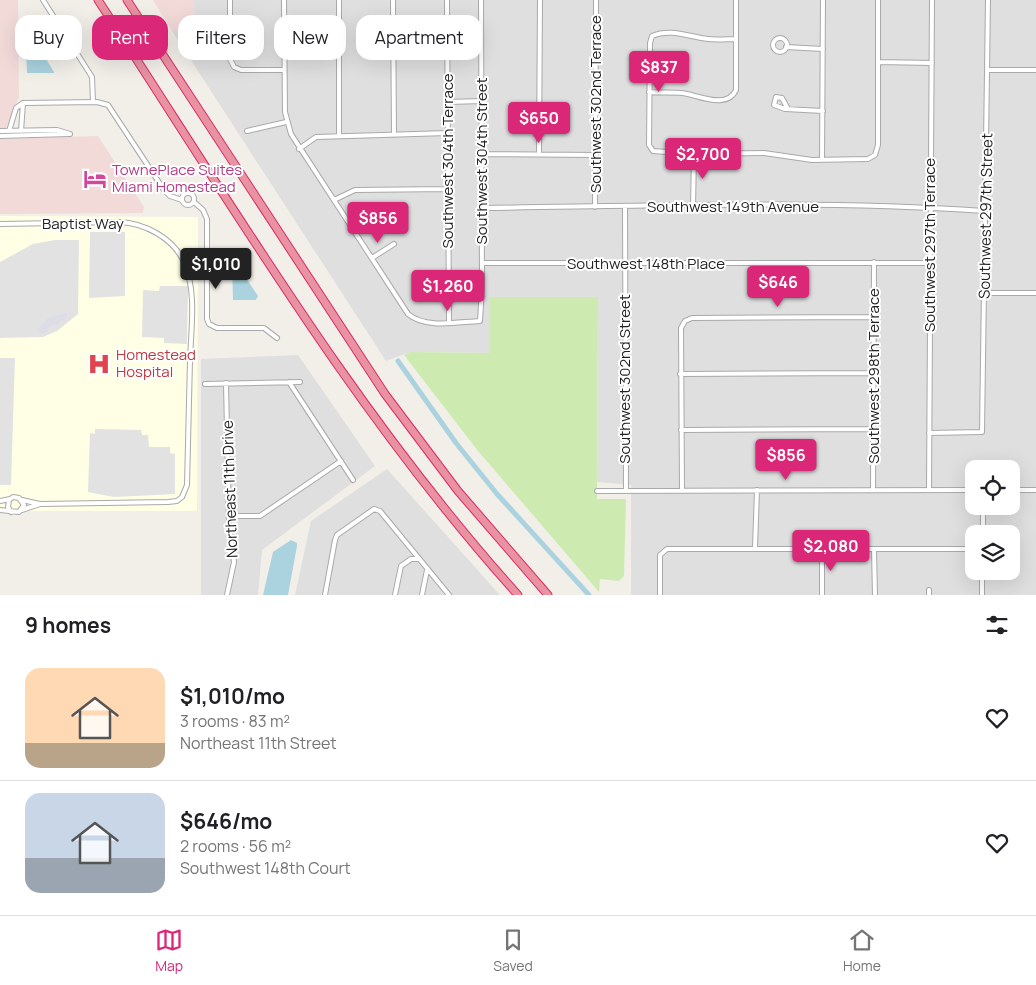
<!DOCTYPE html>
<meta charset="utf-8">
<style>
body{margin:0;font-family:Manrope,sans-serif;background:#f6f6f6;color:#202124;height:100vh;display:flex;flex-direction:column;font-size:19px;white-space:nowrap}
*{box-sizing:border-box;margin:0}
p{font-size:16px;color:#757577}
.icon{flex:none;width:28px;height:28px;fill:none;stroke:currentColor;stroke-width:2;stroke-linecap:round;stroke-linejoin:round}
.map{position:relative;height:595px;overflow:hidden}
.sheet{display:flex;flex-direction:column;background:#fff;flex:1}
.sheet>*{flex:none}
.banner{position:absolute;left:15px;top:15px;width:500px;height:45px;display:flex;gap:10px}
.buttons{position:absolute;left:965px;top:460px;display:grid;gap:10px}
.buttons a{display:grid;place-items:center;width:55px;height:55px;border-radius:10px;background:#fff;box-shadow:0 5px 20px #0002;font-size:25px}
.price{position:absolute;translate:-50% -42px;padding:0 11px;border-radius:5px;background:#db2777;color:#fff;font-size:16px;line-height:32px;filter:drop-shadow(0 1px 2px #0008)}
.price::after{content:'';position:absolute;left:50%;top:30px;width:15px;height:11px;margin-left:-8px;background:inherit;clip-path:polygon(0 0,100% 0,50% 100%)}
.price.on{background:#222;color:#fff}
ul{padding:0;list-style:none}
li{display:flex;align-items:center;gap:15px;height:125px;padding:0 25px}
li+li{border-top:1px solid #e0e0e0}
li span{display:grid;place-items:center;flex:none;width:140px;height:100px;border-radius:15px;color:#555}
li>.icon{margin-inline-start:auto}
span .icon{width:60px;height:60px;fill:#fffc;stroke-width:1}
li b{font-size:21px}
h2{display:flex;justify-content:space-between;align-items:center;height:60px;padding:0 25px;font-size:21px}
.chip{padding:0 18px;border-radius:15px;background:#fff;box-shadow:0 5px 20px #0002;font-size:18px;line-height:45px}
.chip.on{background:#db2777;color:#fff}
.tab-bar{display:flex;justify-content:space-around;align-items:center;height:70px;border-top:1px solid #e0e0e0;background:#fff;font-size:14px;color:#757577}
.tab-bar a{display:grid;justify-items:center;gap:2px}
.tab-bar .on{color:#db2777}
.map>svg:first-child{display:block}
</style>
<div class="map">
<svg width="1036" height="595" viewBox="0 0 1036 595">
<rect width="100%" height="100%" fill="#f2efe9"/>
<path fill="#e0dfdf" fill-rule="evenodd" d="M194,0h842v595h-405v-110l-34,-3 1,-185 -108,15v41l-80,-1 -24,9 -214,-330h21zM974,469h37v37h-37zM974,534h37v37h-37z
M298,355l77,111 -113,84 -4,45h-57v-236z
M387,469l113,126h-205l16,-74z"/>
<path fill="#f2dad9" d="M0,0h18l1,97 -13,31 -6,1z
M153,0h41l-1,31h-21z
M98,136l46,71 -1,6 -143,1v-75z"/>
<path fill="#ffffe5" d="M0,216l198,1 -1,294h-197z"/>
<path fill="#cdebb0" d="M490,297h108l-1,202h29l-2,77 -5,5 -19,-2 -1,13 -121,-141 -74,-96 6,-3 80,1z"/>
<path fill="#e2e2e2" d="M90,232h35v64l-36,2z
M55,240h24l-1,74 -21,17 -14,6 -43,1v-76l33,-18z
M160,286h28l-1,58 -23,-1v-5l-22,-1 1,-47 16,1z
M0,358h15l-4,127h-11z
M95,429l46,1 1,5h6l1,12h21v6l5,1v40l-61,3 -26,-5 2,-59 5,1z"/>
<path fill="#dddde8" d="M68,313l-3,8 -4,-1 -1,3 -10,3 -6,8 -7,-4 12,-13z"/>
<path fill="#aad3df" d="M25,24l29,48v1h-27z
M232,262l4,1 22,33 -2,4h-23z
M291,540l6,3v3l-9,49h-25l10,-43z"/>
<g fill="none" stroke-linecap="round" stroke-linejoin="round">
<path stroke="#aad3df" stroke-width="5" d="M398,361l58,82 41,51 92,101"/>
<defs>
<path id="minor" d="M43,0l49,77 1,25
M230,0v59l4,8 7,3h43
M284,0l1,112 6,22 117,180c18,15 49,8 72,7l2,-34 -1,-287
M339,0v135
M393,0l1,135
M447,0l2,322
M773 45a7 7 0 1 1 14 0a7 7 0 1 1-14 0Z
M736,39c-9,0 -19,1 -28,0 -19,-2 -37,-11 -56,-3l-2,7 -1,102 4,6 41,3 70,-1 48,7 56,-1 7,-4 3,-10v-145
M786,47l37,2
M878,62l54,1
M989,70h47
M649,92c11,1 22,0 33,1 16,2 45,17 54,-3v-90
M448,102l34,-1
M23,103l74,-1 11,3 56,85 6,6 12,4
M788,109l-6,-11 -6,-1 -2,8 11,4 38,2
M0,131l57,-1 13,4
M9,131l7,-23 7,-5
M21,131l2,-28
M247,131l39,-9
M0,136l70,-2
M299,149l17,-12 132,-4
M481,154l115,1
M539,154l1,-154
M822,160l1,-160
M182 199a6 6 0 1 1 12 0a6 6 0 1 1-12 0Z
M334,200l21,-10 93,-1
M194,202l9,8 4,9v100l2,5 8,4h47l13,10
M595,207l1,-207
M625,207l1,284
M693,207l1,-53
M482,208c167,-2 336,-8 502,3
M0,224l119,-2c26,1 54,16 65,40 13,30 7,66 6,98 -1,41 -2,83 -3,125l-5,12 -5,4 -9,1 -128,2 -18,-4
M372,258l22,-14
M482,263h448
M985,293h51
M680,374l193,-1
M289,382l64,98
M226,383l3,141 5,38 -7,33
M205,384l95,-2
M681,430l192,-1
M929,433l53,-1 6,-432
M873,490l1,-228
M929,490l3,-490
M1011,490h25
M597,491l377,-1
M682,491l-1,-163 4,-7 7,-3 182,-1
M0,501l10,-2
M0,510l19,2 5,-7 -5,-7 -6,-1 -4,3 -1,7 3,5
M22,510l18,-6
M229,516h31l81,-55
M983,534v-28
M755,548l2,-58
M874,549l1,46
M325,595l10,-55 2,-5 37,-26 6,2 69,84
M395,595l6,-29 10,-7h7
M422,595l5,-25
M660,595v-40l7,-6h307
M822,595v-45
M929,595v-5
M982,595v-24"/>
<path id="motorway" d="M98,0c133,203 257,414 420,595
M127,0l258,394 73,97 90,104"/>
</defs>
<use href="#minor" stroke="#a9a9a9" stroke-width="6"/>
<use href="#motorway" stroke="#dc2a67" stroke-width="9"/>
<use href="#minor" stroke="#fff" stroke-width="4"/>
<use href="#motorway" stroke="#e892a2" stroke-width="7"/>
</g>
<defs>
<symbol id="hotel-bare" viewBox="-9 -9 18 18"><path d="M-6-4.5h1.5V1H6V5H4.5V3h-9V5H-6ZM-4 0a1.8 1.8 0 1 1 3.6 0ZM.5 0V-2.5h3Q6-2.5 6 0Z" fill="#d1479c" stroke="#fff" stroke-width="2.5" paint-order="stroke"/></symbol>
<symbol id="hospital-bare" viewBox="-9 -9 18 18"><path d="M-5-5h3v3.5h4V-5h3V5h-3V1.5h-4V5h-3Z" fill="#e0444e" stroke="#fff" stroke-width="2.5" paint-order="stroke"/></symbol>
</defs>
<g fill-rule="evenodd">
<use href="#hotel-bare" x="79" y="163" width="32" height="32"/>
<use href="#hospital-bare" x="83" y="348" width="32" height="32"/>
</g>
<g text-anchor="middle" stroke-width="4" stroke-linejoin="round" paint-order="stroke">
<g font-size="15" fill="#222" stroke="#fff">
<text transform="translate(596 104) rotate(-90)" y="5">Southwest 302nd Terrace</text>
<text transform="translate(448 161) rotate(-90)" y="5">Southwest 304th Terrace</text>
<text transform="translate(482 161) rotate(-90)" y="5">Southwest 304th Street</text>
<text x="733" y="212">Southwest 149th Avenue</text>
<text transform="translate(986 216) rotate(-89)" y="5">Southwest 297th Street</text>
<text x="83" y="229">Baptist Way</text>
<text transform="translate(930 245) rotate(-90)" y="5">Southwest 297th Terrace</text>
<text x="646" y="269">Southwest 148th Place</text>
<text transform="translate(874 376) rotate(-90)" y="5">Southwest 298th Terrace</text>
<text transform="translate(625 379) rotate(-90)" y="5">Southwest 302nd Street</text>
<text transform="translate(230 489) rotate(-92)" y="5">Northeast 11th Drive</text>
</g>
<g font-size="15" fill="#b23c85" stroke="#fff" text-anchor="start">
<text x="112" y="175">TownePlace Suites<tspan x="112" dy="17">Miami Homestead</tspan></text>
</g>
<g font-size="15" fill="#be3a42" stroke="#fff" text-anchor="start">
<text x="116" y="360">Homestead<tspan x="116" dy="17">Hospital</tspan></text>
</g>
</g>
</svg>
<div class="buttons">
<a><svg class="icon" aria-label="locate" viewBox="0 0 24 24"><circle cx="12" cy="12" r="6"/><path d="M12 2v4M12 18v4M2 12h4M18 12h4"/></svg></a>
<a><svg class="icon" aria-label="layers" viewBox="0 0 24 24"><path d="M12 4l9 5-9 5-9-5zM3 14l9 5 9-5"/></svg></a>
</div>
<b class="price" style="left:659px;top:93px">$837</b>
<b class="price" style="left:539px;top:144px">$650</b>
<b class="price" style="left:703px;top:180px">$2,700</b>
<b class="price" style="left:378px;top:244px">$856</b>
<b class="price on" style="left:216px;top:290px">$1,010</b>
<b class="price" style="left:778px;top:308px">$646</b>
<b class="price" style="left:448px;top:312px">$1,260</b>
<b class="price" style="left:786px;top:481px">$856</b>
<b class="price" style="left:831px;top:572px">$2,080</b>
<div class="banner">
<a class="chip">Buy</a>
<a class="chip on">Rent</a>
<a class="chip">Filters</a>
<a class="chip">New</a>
<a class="chip">Apartment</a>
</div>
</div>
<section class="sheet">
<h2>9 homes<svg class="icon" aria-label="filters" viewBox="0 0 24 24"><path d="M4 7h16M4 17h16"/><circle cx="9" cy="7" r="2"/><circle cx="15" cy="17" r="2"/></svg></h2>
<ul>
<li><span style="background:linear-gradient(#ffd9b3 75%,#b9a48a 0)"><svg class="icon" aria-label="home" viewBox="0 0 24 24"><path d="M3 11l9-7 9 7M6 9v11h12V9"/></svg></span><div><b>$1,010/mo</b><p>3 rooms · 83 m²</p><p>Northeast 11th Street</p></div><svg class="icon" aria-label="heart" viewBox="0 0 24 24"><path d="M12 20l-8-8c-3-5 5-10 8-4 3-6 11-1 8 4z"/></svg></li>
<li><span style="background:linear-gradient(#c9d6e8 65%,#9aa5b1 0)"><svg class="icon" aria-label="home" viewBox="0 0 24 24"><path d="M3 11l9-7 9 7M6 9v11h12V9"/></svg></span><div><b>$646/mo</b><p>2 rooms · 56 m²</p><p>Southwest 148th Court</p></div><svg class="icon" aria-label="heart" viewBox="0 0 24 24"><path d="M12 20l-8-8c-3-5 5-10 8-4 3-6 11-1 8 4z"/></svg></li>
</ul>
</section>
<nav class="tab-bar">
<a class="on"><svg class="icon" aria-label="map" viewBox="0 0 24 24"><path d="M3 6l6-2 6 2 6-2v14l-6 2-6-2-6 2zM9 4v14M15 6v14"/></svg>Map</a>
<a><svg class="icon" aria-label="saved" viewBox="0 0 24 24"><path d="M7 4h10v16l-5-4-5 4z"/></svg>Saved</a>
<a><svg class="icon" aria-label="home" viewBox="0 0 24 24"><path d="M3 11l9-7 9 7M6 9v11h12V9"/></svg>Home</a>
</nav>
